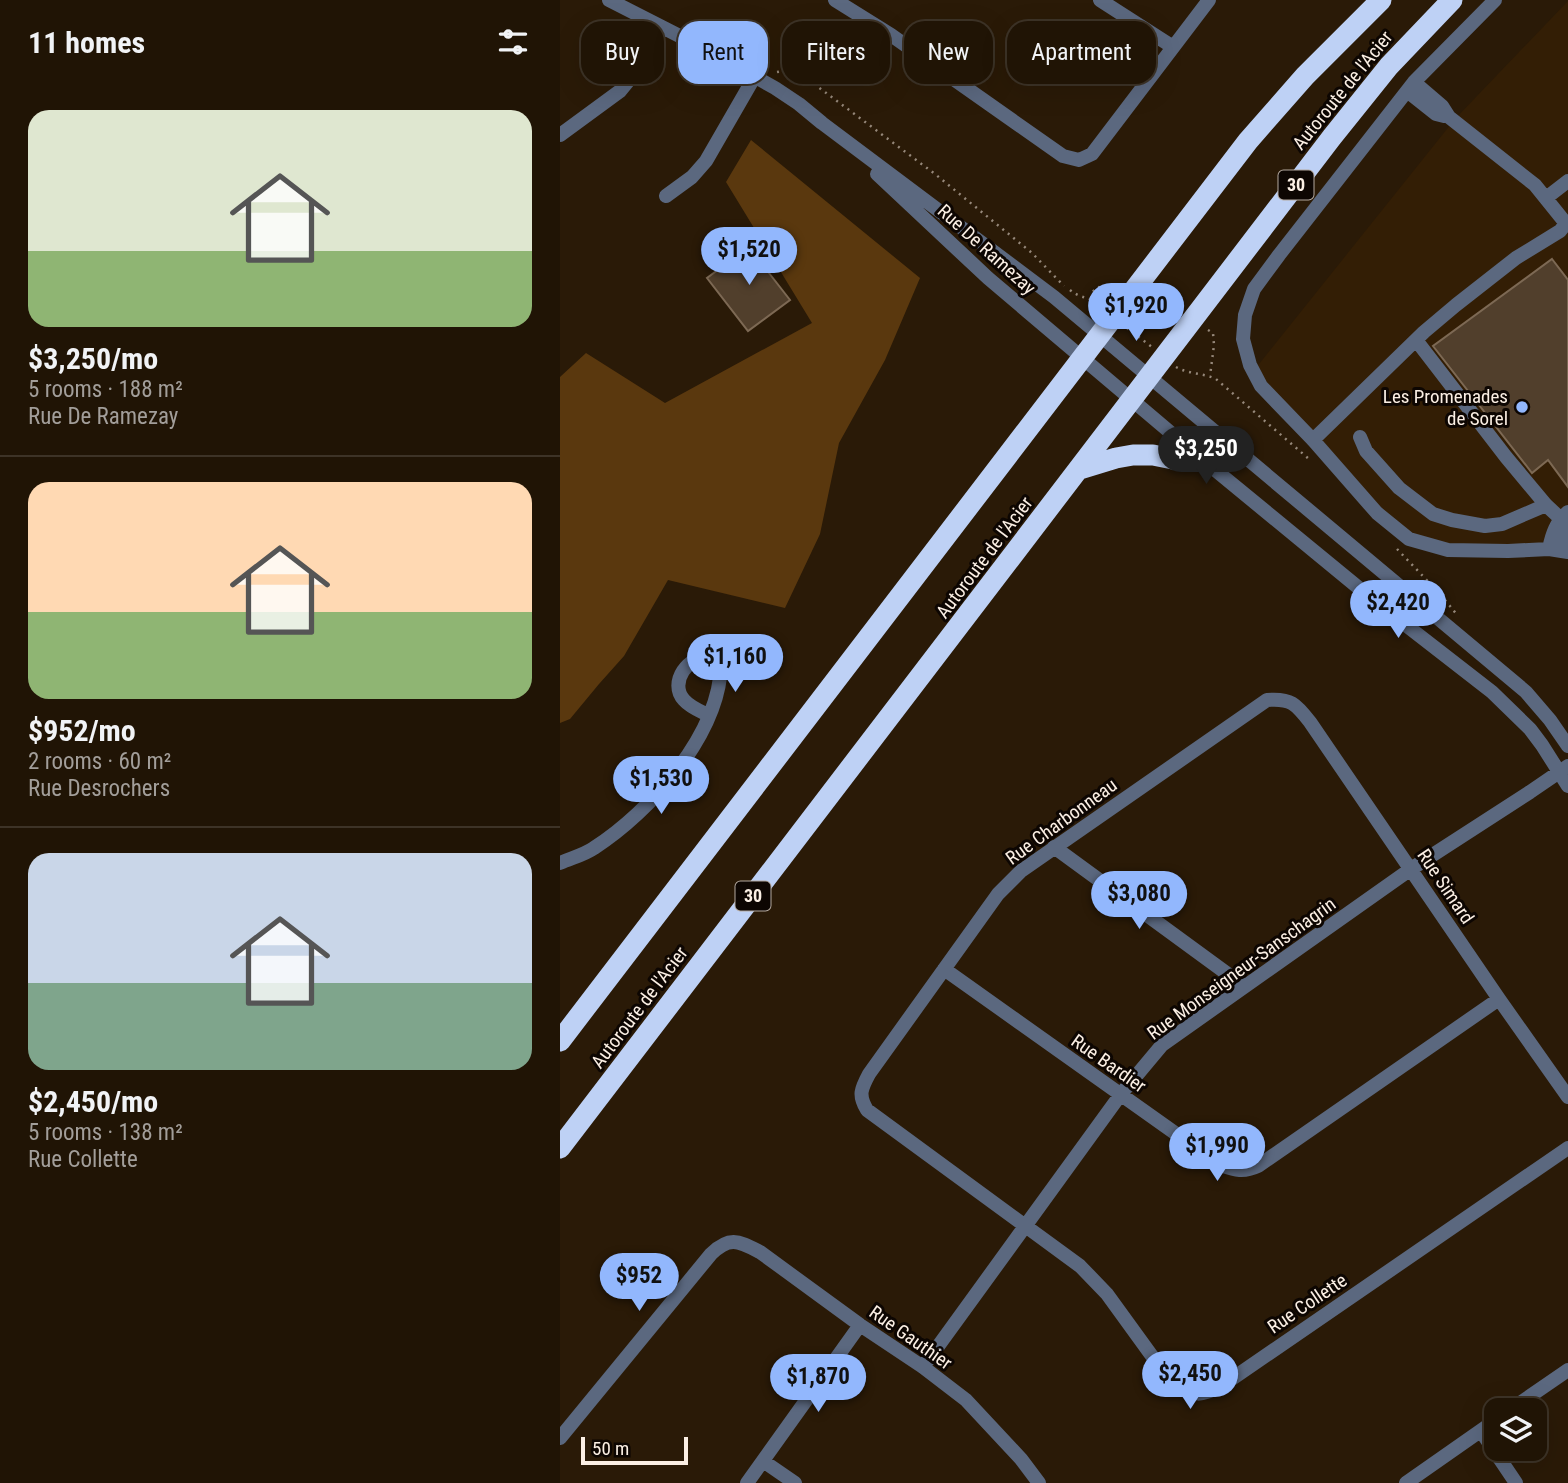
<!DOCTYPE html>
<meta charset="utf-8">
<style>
body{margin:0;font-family:"Roboto Condensed",sans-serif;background:#2d2113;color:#f1f3f6;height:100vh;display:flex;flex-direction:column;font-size:26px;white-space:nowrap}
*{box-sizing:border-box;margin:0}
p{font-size:23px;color:#a29e9a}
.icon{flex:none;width:38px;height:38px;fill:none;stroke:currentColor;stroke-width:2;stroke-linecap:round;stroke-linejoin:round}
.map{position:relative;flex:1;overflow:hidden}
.panel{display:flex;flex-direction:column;background:#201405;width:560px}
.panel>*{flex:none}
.top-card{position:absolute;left:21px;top:21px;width:665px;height:63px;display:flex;gap:14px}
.fabs{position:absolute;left:924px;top:1398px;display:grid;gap:14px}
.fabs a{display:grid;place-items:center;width:63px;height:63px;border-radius:14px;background:#201405;box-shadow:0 7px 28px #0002,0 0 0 2px #3d3327;font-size:35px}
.scale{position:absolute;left:21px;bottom:18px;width:107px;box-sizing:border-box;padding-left:7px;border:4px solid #fbefe4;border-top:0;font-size:19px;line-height:24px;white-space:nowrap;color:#fbefe4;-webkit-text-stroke:5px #0d0602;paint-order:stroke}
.price{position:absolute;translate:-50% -60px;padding:0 16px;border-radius:24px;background:#92b7fd;color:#111;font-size:23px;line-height:46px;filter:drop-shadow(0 2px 4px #0008)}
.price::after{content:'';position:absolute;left:50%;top:42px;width:21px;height:16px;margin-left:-10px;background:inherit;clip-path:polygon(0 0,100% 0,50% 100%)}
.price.current{background:#222;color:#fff}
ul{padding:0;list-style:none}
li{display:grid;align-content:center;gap:14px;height:371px;padding:0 28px}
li+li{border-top:2px solid #3d3327}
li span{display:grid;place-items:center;height:217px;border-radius:21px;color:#555}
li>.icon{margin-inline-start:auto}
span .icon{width:126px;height:126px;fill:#fffc;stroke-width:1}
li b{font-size:30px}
h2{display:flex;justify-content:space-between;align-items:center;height:84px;padding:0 28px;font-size:30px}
.chip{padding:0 24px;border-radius:21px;background:#201405;box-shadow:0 7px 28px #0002,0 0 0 2px #3d3327;font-size:24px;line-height:63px}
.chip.current{background:#92b7fd;color:#111}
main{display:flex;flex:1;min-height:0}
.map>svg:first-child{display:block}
</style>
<main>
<section class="panel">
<h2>11 homes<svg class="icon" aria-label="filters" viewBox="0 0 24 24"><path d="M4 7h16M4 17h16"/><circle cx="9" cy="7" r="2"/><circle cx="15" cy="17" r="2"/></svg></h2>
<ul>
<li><span style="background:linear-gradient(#dfe7d0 65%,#8fb573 0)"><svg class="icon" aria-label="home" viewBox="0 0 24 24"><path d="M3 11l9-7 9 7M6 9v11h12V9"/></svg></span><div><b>$3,250/mo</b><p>5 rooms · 188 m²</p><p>Rue De Ramezay</p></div></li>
<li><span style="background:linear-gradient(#ffd9b3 60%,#8fb573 0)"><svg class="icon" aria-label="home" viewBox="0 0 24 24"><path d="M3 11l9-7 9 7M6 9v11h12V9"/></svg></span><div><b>$952/mo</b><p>2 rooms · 60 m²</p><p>Rue Desrochers</p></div></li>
<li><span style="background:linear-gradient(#c9d6e8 60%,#7fa58c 0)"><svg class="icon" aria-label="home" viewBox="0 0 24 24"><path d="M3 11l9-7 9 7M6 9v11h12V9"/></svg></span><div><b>$2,450/mo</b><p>5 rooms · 138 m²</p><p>Rue Collette</p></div></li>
</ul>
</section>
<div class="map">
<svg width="1008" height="1483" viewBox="0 0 1008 1483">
<rect width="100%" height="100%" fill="#2a1a07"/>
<path fill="#331e05" d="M1008,1v538l-12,9 -106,-2 -38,-11 -33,-26 -124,-140 200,-250z"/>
<path fill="#5a380e" d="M191,140l169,138 -35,82 -46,83 -19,91 -35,74 -117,-28 -44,76 -25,28 -29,35 -10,4v-346l26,-24 79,50 147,-80 -86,-141z"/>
<path fill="#513f2c" stroke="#7d6954" stroke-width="2" d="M194,243l20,26 -5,4 21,27 -42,31 -41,-53z
M992,259l16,21v207l-20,-27 -16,13 -99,-127z"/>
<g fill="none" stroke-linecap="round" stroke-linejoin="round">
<path stroke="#96887a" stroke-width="2.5" stroke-dasharray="2 5" stroke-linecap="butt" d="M217,72l17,-3 141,105 97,79 32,33
M510,290c11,9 18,6 30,15
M531,298l1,-6 7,-5 8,5
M567,328l25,19
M648,330l5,3 1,12 -4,31
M616,367c12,7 27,6 40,12l93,80
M837,549l44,46 17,21"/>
<path stroke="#5b687f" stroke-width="14" d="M49,0l102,52 64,36 24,16 23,19 232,174 472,395 24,28 18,26
M275,0l56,35 172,121 16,4 13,-6 117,-154
M540,0l73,47
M935,0l-81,82 -135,173 -25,34 -9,26 -2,24 7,26 11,21 52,54 64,73 32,26 39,11 60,1 41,-2 19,3
M847,91l29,23 8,2
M0,135l60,-44 18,-22 24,-42
M317,174l111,104 209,177 174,143 121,94 38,37 12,16 26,41
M106,196l26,-19 14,-16 49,-85
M986,198l22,-17
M856,340l90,117 40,48 14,13 5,16 -1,17
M800,437l6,14 33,37 34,26 19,6 33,6 17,-2 44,-19
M753,440l111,-108 32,-27 60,-47 44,-27 5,-6 -1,-4 -29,-36 -86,-68 -7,-11 -28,-24
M989,549c3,-15 7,-27 19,-37
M494,847l190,139
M0,863c11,-5 24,-8 34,-15 56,-36 126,-114 127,-184 -4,-2 -7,-4 -11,-5 -21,-6 -42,24 -26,41 6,7 16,11 24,15
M384,969l276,196c15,5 23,8 38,1l241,-167
M1008,1097l-69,-98 -189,-277c-14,-18 -19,-24 -43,-22l-246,171 -23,23 -129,180c-8,15 -11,21 -2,36l213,156 27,28 66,91c23,11 27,12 50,0l345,-237
M363,1367l198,-273 41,-49 249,-176 119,-77 38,-26
M950,1410l58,-40
M921,1431l35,52
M0,1438l151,-184c19,-18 27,-13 49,-2l100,73 63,42 43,33 55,59 18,24
M203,1461l32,22
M187,1483l113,-158
M846,1483l90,-63"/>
<path stroke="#bed1f5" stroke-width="21" d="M520,469l36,-11 17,-3h20l20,4 24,-4
M0,1041l688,-900 57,-65 76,-76
M0,1148l772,-1011 57,-71 63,-66"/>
</g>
<circle fill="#92b7fd" stroke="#0d0602" stroke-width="2.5" cx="962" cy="407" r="7"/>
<g text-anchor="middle" stroke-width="6" stroke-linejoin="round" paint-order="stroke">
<g fill="#0d0602" stroke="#b4a9a0" stroke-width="2">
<rect x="718.5" y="170.5" width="35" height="29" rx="5"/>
<rect x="175.5" y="881.5" width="35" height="29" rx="5"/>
</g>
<g font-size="18" font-weight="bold" fill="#fbefe4">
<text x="736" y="191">30</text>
<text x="193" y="902">30</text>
</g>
<g font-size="19" fill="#fbefe4" stroke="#0d0602">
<text transform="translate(782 90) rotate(-51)" y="7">Autoroute de l'Acier</text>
<text transform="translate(427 249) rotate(42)" y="7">Rue De Ramezay</text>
<text transform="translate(424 557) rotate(-53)" y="7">Autoroute de l'Acier</text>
<text transform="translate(501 821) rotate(-36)" y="7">Rue Charbonneau</text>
<text transform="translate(886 886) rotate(56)" y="7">Rue Simard</text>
<text transform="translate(681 968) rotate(-36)" y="7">Rue Monseigneur-Sanschagrin</text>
<text transform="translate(79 1007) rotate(-53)" y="7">Autoroute de l'Acier</text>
<text transform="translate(549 1063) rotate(35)" y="7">Rue Bardier</text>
<text transform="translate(747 1303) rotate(-34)" y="7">Rue Collette</text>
<text transform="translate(351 1337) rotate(35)" y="7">Rue Gauthier</text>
</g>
<g font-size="19" fill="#fbefe4" stroke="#0d0602" text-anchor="end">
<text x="948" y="403">Les Promenades<tspan x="948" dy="22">de Sorel</tspan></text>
</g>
</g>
</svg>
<div class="fabs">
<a><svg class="icon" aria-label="layers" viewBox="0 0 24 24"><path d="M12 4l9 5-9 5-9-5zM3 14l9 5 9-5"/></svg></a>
</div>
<div class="scale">50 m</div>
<b class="price" style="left:189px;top:287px">$1,520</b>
<b class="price" style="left:576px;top:343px">$1,920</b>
<b class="price current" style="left:646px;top:486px">$3,250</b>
<b class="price" style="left:838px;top:640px">$2,420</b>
<b class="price" style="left:175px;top:694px">$1,160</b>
<b class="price" style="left:101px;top:816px">$1,530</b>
<b class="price" style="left:579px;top:931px">$3,080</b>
<b class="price" style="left:657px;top:1183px">$1,990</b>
<b class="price" style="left:79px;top:1313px">$952</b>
<b class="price" style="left:630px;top:1411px">$2,450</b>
<b class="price" style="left:258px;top:1414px">$1,870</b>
<div class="top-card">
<a class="chip">Buy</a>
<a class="chip current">Rent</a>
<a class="chip">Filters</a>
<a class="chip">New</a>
<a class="chip">Apartment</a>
</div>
</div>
</main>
